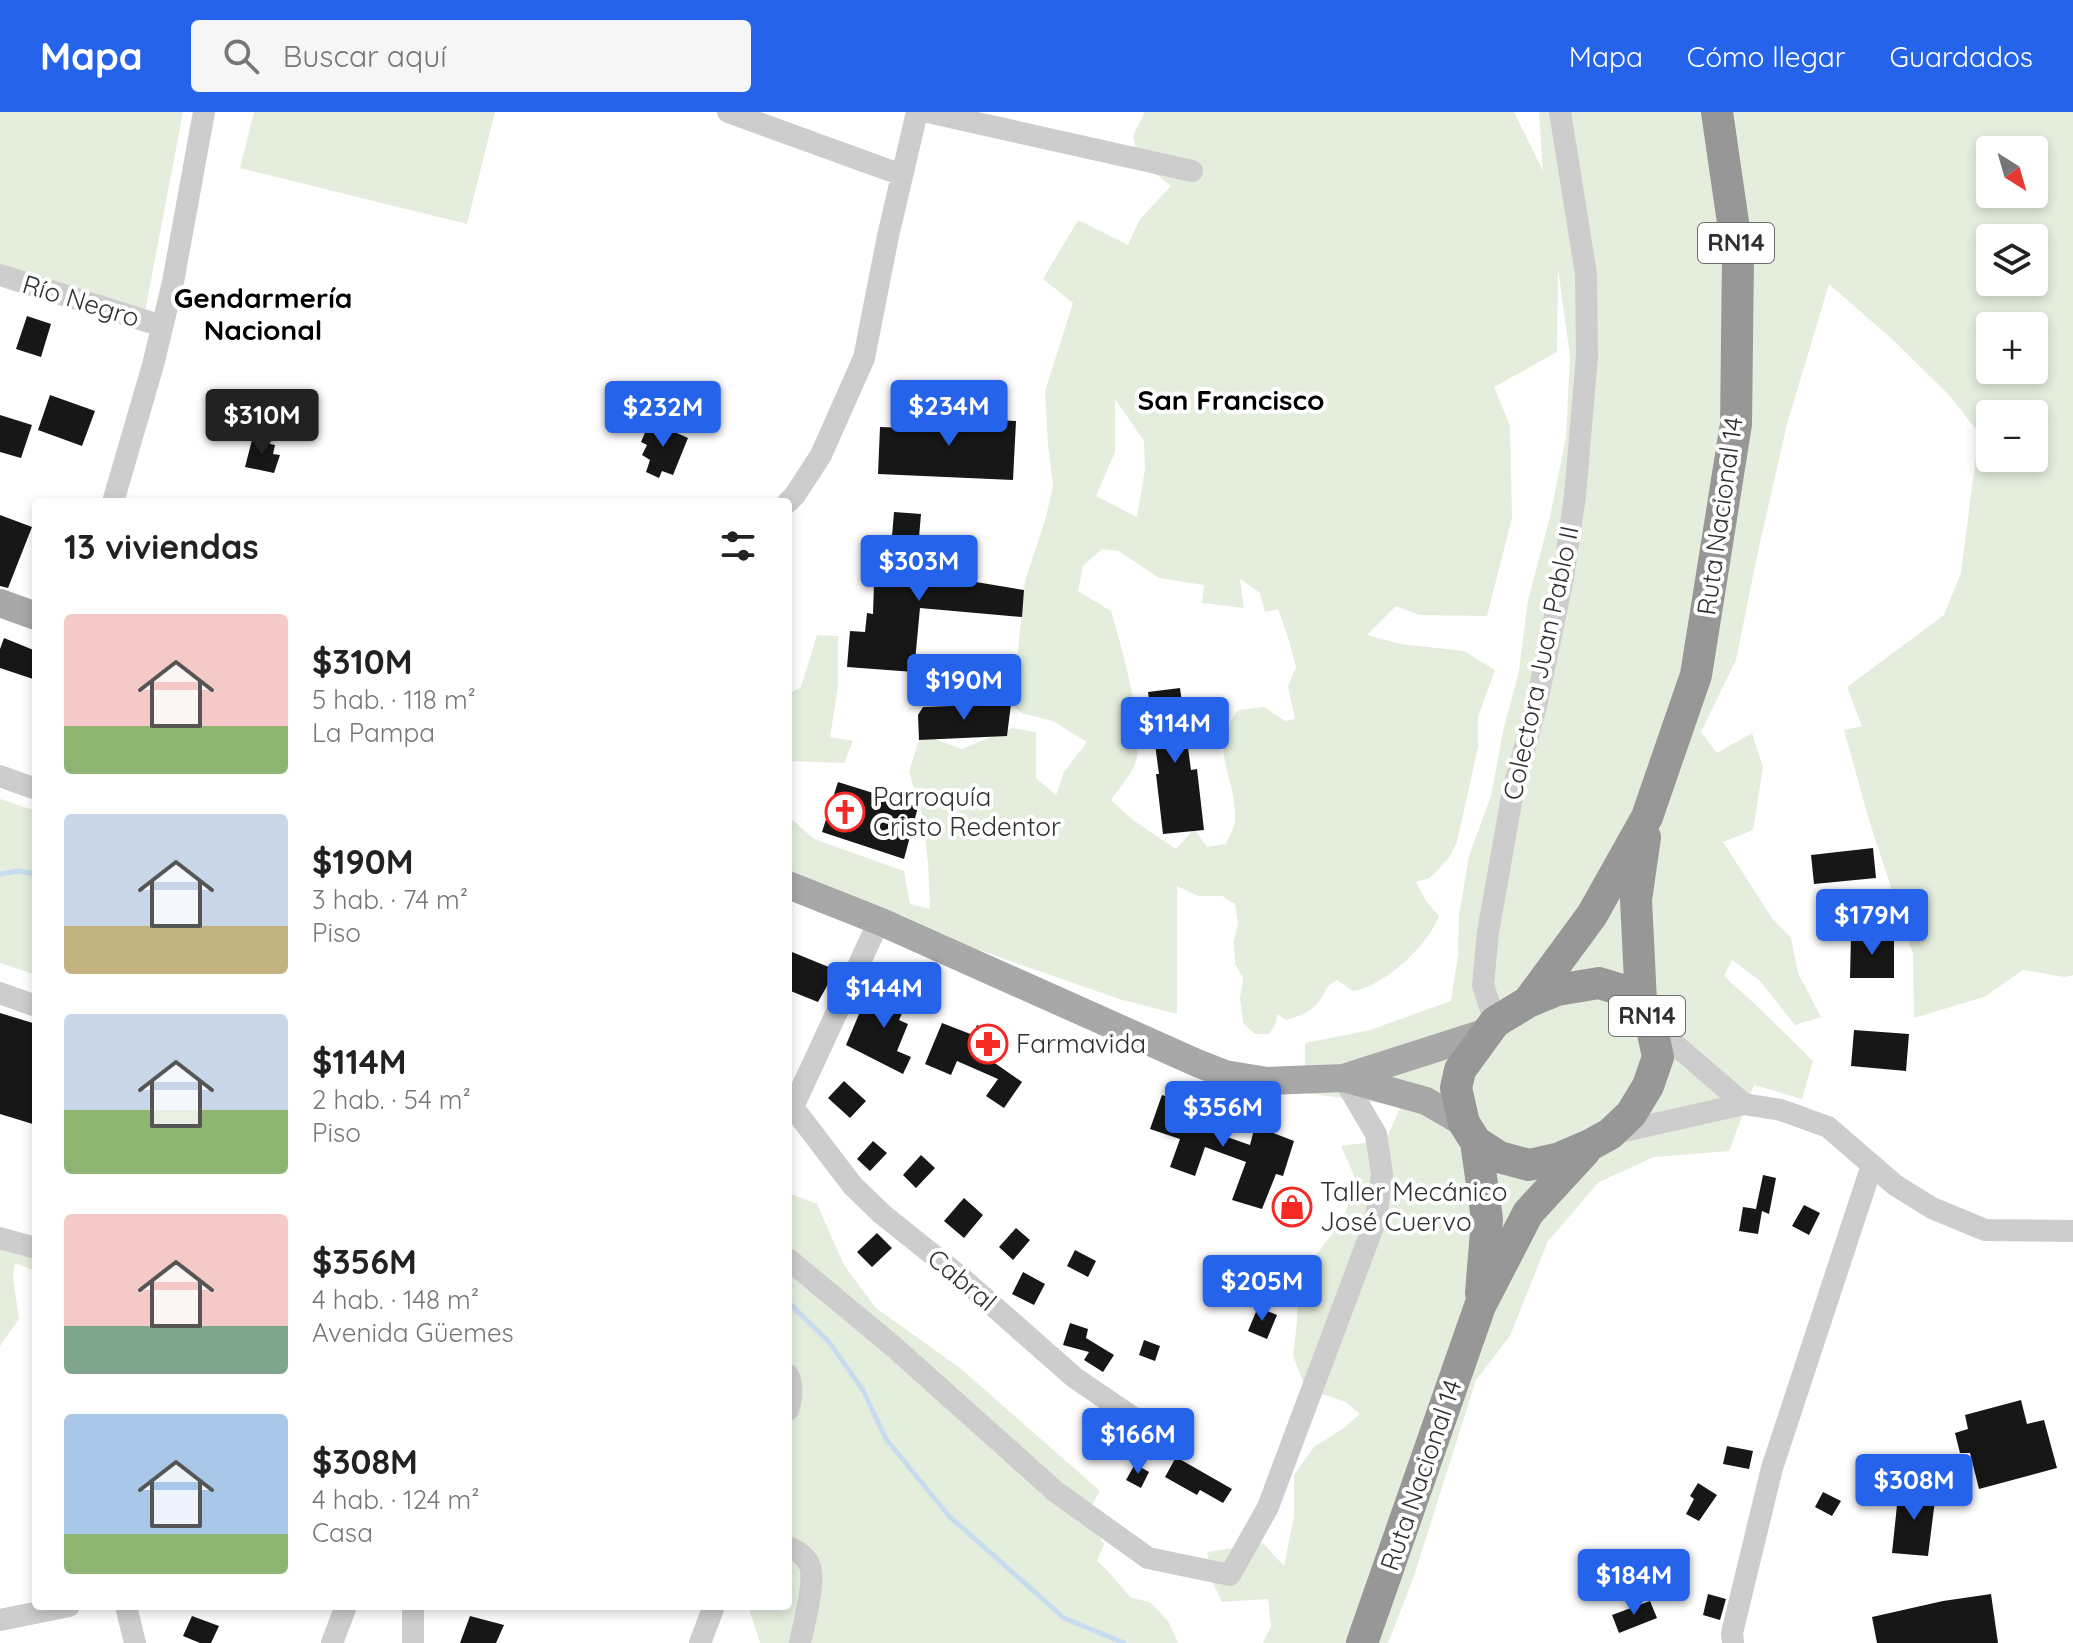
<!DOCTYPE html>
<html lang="es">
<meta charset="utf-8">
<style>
body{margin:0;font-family:Quicksand,sans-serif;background:#f6f6f6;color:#222;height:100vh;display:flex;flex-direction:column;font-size:30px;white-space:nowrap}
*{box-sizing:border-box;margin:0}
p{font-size:26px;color:#767676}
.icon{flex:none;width:44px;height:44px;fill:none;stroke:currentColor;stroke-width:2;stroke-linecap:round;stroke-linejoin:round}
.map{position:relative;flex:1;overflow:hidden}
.side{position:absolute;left:32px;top:386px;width:760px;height:1112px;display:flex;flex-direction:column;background:#fff;border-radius:8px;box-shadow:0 4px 12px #0003}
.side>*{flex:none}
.needle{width:52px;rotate:143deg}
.buttons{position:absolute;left:1976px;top:24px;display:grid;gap:16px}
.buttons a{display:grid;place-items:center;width:72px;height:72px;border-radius:8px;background:#fff;box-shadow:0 4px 12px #0003;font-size:40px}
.price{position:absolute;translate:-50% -68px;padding:0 18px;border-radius:8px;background:#2563eb;color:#fff;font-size:26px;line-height:52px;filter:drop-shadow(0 2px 4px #0008)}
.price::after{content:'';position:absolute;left:50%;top:48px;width:24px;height:18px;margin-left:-12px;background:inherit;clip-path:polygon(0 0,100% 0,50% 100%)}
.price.current{background:#222;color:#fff}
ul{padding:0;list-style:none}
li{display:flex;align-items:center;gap:24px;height:200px;padding:0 32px}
li span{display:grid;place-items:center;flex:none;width:224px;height:160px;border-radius:8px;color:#555}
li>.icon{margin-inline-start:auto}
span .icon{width:96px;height:96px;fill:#fffc;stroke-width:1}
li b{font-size:34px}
h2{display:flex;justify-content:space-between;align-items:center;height:96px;padding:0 32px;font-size:34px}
header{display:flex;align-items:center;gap:48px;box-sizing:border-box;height:112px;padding:0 40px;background:#2563eb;color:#fff}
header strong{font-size:38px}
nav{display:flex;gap:44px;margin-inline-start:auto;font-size:28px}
.search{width:560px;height:72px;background:#f6f6f6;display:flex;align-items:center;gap:20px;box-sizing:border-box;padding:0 28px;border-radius:8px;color:#767676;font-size:30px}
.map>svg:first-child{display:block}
</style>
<header>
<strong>Mapa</strong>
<div class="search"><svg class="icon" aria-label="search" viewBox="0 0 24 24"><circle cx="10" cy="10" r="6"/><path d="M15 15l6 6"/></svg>Buscar aquí</div>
<nav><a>Mapa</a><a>Cómo llegar</a><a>Guardados</a></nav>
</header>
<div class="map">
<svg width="2073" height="1531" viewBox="0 0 2073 1531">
<rect width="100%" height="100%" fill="#fff"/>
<path fill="#e5eedd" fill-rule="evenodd" d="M0,0h183l-38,200 -145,-47z
M254,0h241l-28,112 -227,-56z
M1145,0h369l29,59 -4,-59h534v863l-8,2 -42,-7 -39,27 -70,21 -1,-64 -44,-134 -25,-90 18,-4 -15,-39 97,-72 17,-42 18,-140 -30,-38 -56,-55 -64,-56 -42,140 -30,132 -21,104 -35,72 16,21 35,-20 11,34 -10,63 -30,12 49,76 19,20 7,35 23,44 -26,8 -36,-45 -27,-20 -8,16 32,29 57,56 -11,38 -48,-14 -25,66 -75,6 -55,25 -51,59 -38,95 -34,44 -63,199 -25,64h-125l8,-17 -3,-27 -46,3 -9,-19 -6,-31 56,-9 21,23 10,-49v-42l20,-28 30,-19 16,-14 -14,-12 -40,-13 -13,-33 4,-34 1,-43 43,-57 16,-40 -16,-36 45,-6 15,-34 -96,-13v-50l65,-13 81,-29 7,-46 1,-40 10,-59 22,-60 12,-65 16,-60 9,-71 22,-83 16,-80 4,-81 -12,-87 -1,83 -63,35 16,39 2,92 -25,98 -68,-1 -23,-9 -29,29 33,9 64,7 31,19 -17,47v30l-21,95 -8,16 -19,20 -14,4 10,19 13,15c-10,28 -55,71 -86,75l-16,-11c-14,8 -9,9 -17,20 -7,11 -22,17 -34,20l-9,-6 -1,9 -7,11h-14l-12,-11 -3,-24 3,-21 -8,-14 -1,-23 4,-18 -3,-19 -13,-8h-23l-22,-10v128l-58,-15 -154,-54 -177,-75v-54l26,23 90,32 6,33 20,5 -2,-46 -5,-44 -14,-48 12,-37 41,15 50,-21 24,4v46l20,17 8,-23 23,-30 -34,-21 -31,-8 -23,-18 17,-25 9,-89 21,-64 7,-31 -5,-41 -3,-54 28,-88 -30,-24 35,-59 50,25 12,-26 31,-33 -33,-26 -5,-24zM1990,38h44v44h-44zM1990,126h44v44h-44zM1990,214h44v44h-44zM1115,287l29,42 1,28 -8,48 -41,-21 19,-44zM1990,302h44v44h-44zM1102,437l17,2 40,27 45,7 -2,18 42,5 -4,-29 20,14 5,19 13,-3 11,32 7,26 -8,19 7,33 -10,2 -21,-14 -26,3c-31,44 -1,66 -3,110 0,8 -6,16 -9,24l-19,3 -13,-18 -18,20 -43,-29 -22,-20c7,-11 19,-23 24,-36 12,-31 -14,-119 -24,-153l-33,-20 5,-25z
M817,523l21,1v50l-8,51 23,4 -9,22 -54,-2 -2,2v-69l13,-7z
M0,687l36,12v164l-36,-12z
M788,1081l29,11 27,61 32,43 84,60 140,123 -12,21 6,16 10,16 -7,17 10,9 24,28 19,4 18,19 10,22h-418l-12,-37h40z
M0,1131l36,14v14l-21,-8 -2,14 6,42 -19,27z"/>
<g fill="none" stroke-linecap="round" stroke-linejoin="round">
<path stroke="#c8dcf0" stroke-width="5" d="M0,762l18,-3 18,3
M788,1190l41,40 34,48 23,49 63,77 115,102 60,25"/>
</g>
<path fill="#171717" d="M27,204l24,8 -10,33 -25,-8z
M50,283l45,16 -13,35 -44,-16z
M0,303l32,10 -11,33 -21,-6z
M906,304l110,5 -3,59 -135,-6 2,-47 26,1z
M650,309l38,17 -15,37 -11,-4 -3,7 -13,-6 4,-12 -8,-5 5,-10 -6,-3z
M252,328l23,5 -2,9 7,1 -6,18 -29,-6z
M894,400l27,2 -5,58 34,3v-5l26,1v11l48,8 -2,27 -102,-9 -6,64 -67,-5 3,-36 15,1 2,-19 6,1 1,-31 14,2z
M0,403l32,12 -24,61 -8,-2z
M4,526l32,13v29l-36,-12v-19z
M1180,576l11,82 6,-1 7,61 -41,4 -7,-60h3l-11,-82z
M1011,592l-4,32 -88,4 -1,-25 5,-8z
M838,670l80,25 -14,52 -82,-27z
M1873,736l3,30 -62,6 -3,-29z
M1851,824h43v42h-44z
M792,840l44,18 -18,32 -30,-12v-26z
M893,868l20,9 -14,31 9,4 -11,27 14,6 -8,17 -57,-29 16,-38 15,6z
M0,901l36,11v101l-36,-11z
M942,911l31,12 4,-10 22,10 -10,24 33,23 -18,26 -18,-12 12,-17 -41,-18 -6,14 -26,-11z
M1854,918l55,4 -3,37 -55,-5z
M844,969l22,20 -16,17 -22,-20z
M1162,983l54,19 -6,17 40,14 5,-19 39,15 -11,35 -7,-2 -14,35 -30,-9 14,-38 -41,-15 -10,29 -25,-9 10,-28 -30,-10z
M873,1029l14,12 -17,18 -13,-12z
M921,1043l14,13 -19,20 -13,-13z
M1763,1063l13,3 -7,36 -7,-3 -4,23 -19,-3 4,-24 13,2z
M964,1086l19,17 -19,23 -20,-17z
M1804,1093l16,8 -11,22 -17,-9z
M1016,1116l14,12 -17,20 -14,-13z
M877,1121l15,15 -20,19 -15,-15z
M1075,1138l21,11 -8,16 -21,-11z
M1023,1160l22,12 -11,21 -22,-11z
M1258,1195l19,8 -10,24 -19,-8z
M1070,1211l18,6 -2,9 28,17 -11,17 -19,-12 5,-8 -26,-7z
M1144,1228l16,6 -5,15 -16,-6z
M2021,1288l6,24 17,-4 13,48 -78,21 -9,-36h-10l-5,-20 13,-4 -3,-14z
M1094,1303l29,18 -10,16 -29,-18z
M1727,1334l26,5 -4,18 -26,-5z
M1176,1345l56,32 -9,14 -23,-13 -3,5 -32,-18z
M1135,1352l14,8 -8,16 -15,-8z
M1698,1371l19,12 -18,26 -13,-7 8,-15 -4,-3z
M1899,1374l37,6 -8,64 -36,-3z
M1823,1380l18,9 -9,15 -17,-9z
M1708,1482l18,5 -6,21 -17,-5z
M1991,1482l7,49h-121l-5,-26 71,-16z
M1650,1489l7,17 -38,15 -7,-18z
M192,1504l27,10 -8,17h-11l-17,-7z
M470,1504l34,9 -8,18h-36z"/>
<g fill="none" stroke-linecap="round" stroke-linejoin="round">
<path stroke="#cdcdcd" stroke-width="22" d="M728,0l174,63
M928,0l264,59
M0,163l162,51
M113,390l40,-137 20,-83 31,-170
M788,390l7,-7 26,-40 43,-97 24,-122 29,-124
M0,664l36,13
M0,881l36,13
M1495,910l-12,-37 5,-53 25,-141 23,-85 27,-128 12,-82 12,-140 -1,-82 -26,-162
M1651,912l93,80
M788,989l65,85 29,28 75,60 118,104 84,57
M793,995l86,-186
M1615,1021l129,-29 37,6 47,17 67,58 37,23 53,22 88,1
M0,1126l36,10
M788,1147l106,88 162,145 92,66 82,17 38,-68 108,-288 6,-45 -6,-40 -33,-56
M788,1263c5,10 4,24 0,35
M788,1435c8,3 15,7 20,15 10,15 -5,63 -8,81
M126,1494l9,37
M413,1494v37
M0,1508l69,-14
M332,1531l14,-37
M700,1531l14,-37
M1733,1531l-1,-10 40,-165 100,-303"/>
<path stroke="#a8a8a8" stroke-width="28" d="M0,491l36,13
M788,773l91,36 318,142 28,11 42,7 76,-3 144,-46
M1344,966l82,23 38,22"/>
<path stroke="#979797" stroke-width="32" d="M1599,871l23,7 19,11 10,23 7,33 -10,29 -17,28 -21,20 -20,11 -30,13 -31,7 -30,-8 -23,-15 -12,-19 -8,-35 4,-18 35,-48 33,-20 29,-12z
M1641,889l-5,-101 9,-63
M1528,890l64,-87 55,-98 49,-142 40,-251 2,-167 -21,-145
M1476,1030l11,77 -6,74
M1362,1531l118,-337 48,-93 57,-62"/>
</g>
<defs>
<symbol id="church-ring" viewBox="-11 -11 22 22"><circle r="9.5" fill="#fff" stroke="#f62a24" stroke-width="1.5"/><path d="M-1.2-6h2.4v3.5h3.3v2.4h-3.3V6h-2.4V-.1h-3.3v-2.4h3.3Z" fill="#f62a24"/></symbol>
<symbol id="pharmacy-ring" viewBox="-11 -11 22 22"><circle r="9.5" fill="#fff" stroke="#f62a24" stroke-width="1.5"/><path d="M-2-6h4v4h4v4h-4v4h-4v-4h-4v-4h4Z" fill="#f62a24"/></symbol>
<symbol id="shop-ring" viewBox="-11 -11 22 22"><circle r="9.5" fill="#fff" stroke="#f62a24" stroke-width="1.5"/><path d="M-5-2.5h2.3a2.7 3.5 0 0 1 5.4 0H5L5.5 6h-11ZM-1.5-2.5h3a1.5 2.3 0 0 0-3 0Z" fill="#f62a24"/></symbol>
</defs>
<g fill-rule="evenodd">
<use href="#church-ring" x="823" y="678" width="44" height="44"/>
<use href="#pharmacy-ring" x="966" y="910" width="44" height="44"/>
<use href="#shop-ring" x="1270" y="1073" width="44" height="44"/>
</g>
<g text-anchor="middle" stroke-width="8" stroke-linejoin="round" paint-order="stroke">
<g fill="#fff" stroke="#6e6e6e" stroke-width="2">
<rect x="1698" y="111" width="76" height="40" rx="6"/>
<rect x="1609" y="884" width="76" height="40" rx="6"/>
</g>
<g font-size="24" font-weight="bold" fill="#303030">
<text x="1736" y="139">RN14</text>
<text x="1647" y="912">RN14</text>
</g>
<g font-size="26" fill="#303030" stroke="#fff">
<text transform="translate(81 189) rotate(17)" y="9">Río Negro</text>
<text transform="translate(1720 404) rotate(-82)" y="9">Ruta Nacional 14</text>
<text transform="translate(1541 551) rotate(-78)" y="9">Colectora Juan Pablo II</text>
<text transform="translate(962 1168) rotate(40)" y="9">Cabral</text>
<text transform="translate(1421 1363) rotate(-71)" y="9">Ruta Nacional 14</text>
</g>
<g font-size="26" fill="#303030" stroke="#fff" text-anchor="start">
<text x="873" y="694">Parroquía<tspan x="873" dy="30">Cristo Redentor</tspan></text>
<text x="1016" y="941">Farmavida</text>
<text x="1320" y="1089">Taller Mecánico<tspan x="1320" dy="30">José Cuervo</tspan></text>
</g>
<g font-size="28" font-weight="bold" fill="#000" stroke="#fff">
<text x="263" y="196">Gendarmería<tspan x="263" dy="32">Nacional</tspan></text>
<text x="1231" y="298">San Francisco</text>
</g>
</g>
</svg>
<div class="buttons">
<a><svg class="needle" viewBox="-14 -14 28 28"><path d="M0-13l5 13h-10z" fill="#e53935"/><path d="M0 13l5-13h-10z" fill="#767676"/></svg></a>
<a><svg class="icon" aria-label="layers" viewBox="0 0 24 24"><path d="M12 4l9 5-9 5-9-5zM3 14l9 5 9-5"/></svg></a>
<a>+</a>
<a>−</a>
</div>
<b class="price" style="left:949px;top:336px">$234M</b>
<b class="price" style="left:663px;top:337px">$232M</b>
<b class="price current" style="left:262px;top:345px">$310M</b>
<b class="price" style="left:919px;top:491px">$303M</b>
<b class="price" style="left:964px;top:610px">$190M</b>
<b class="price" style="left:1175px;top:653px">$114M</b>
<b class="price" style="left:1872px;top:845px">$179M</b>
<b class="price" style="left:884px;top:918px">$144M</b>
<b class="price" style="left:1223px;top:1037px">$356M</b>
<b class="price" style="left:1262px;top:1211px">$205M</b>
<b class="price" style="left:1138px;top:1364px">$166M</b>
<b class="price" style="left:1914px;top:1410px">$308M</b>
<b class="price" style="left:1634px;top:1505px">$184M</b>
<section class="side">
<h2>13 viviendas<svg class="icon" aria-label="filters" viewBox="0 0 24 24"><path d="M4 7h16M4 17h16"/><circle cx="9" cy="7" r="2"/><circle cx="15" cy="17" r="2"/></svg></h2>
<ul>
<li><span style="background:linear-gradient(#f6c9c9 70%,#8fb573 0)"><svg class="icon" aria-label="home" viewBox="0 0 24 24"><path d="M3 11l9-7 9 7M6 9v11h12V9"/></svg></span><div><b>$310M</b><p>5 hab. · 118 m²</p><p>La Pampa</p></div></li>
<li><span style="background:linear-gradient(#c9d6e8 70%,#c2b280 0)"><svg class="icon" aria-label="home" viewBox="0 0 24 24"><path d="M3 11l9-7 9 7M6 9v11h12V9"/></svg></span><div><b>$190M</b><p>3 hab. · 74 m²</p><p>Piso</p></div></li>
<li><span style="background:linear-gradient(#c9d6e8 60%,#8fb573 0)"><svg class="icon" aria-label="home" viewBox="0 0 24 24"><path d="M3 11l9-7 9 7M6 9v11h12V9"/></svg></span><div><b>$114M</b><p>2 hab. · 54 m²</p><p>Piso</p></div></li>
<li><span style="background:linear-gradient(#f6c9c9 70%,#7fa58c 0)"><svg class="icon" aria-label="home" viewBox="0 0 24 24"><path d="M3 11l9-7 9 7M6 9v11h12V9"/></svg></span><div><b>$356M</b><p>4 hab. · 148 m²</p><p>Avenida Güemes</p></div></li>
<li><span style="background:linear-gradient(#a9c7e8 75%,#8fb573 0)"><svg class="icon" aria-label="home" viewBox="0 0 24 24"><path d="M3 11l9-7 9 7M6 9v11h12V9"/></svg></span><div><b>$308M</b><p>4 hab. · 124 m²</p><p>Casa</p></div></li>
</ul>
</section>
</div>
